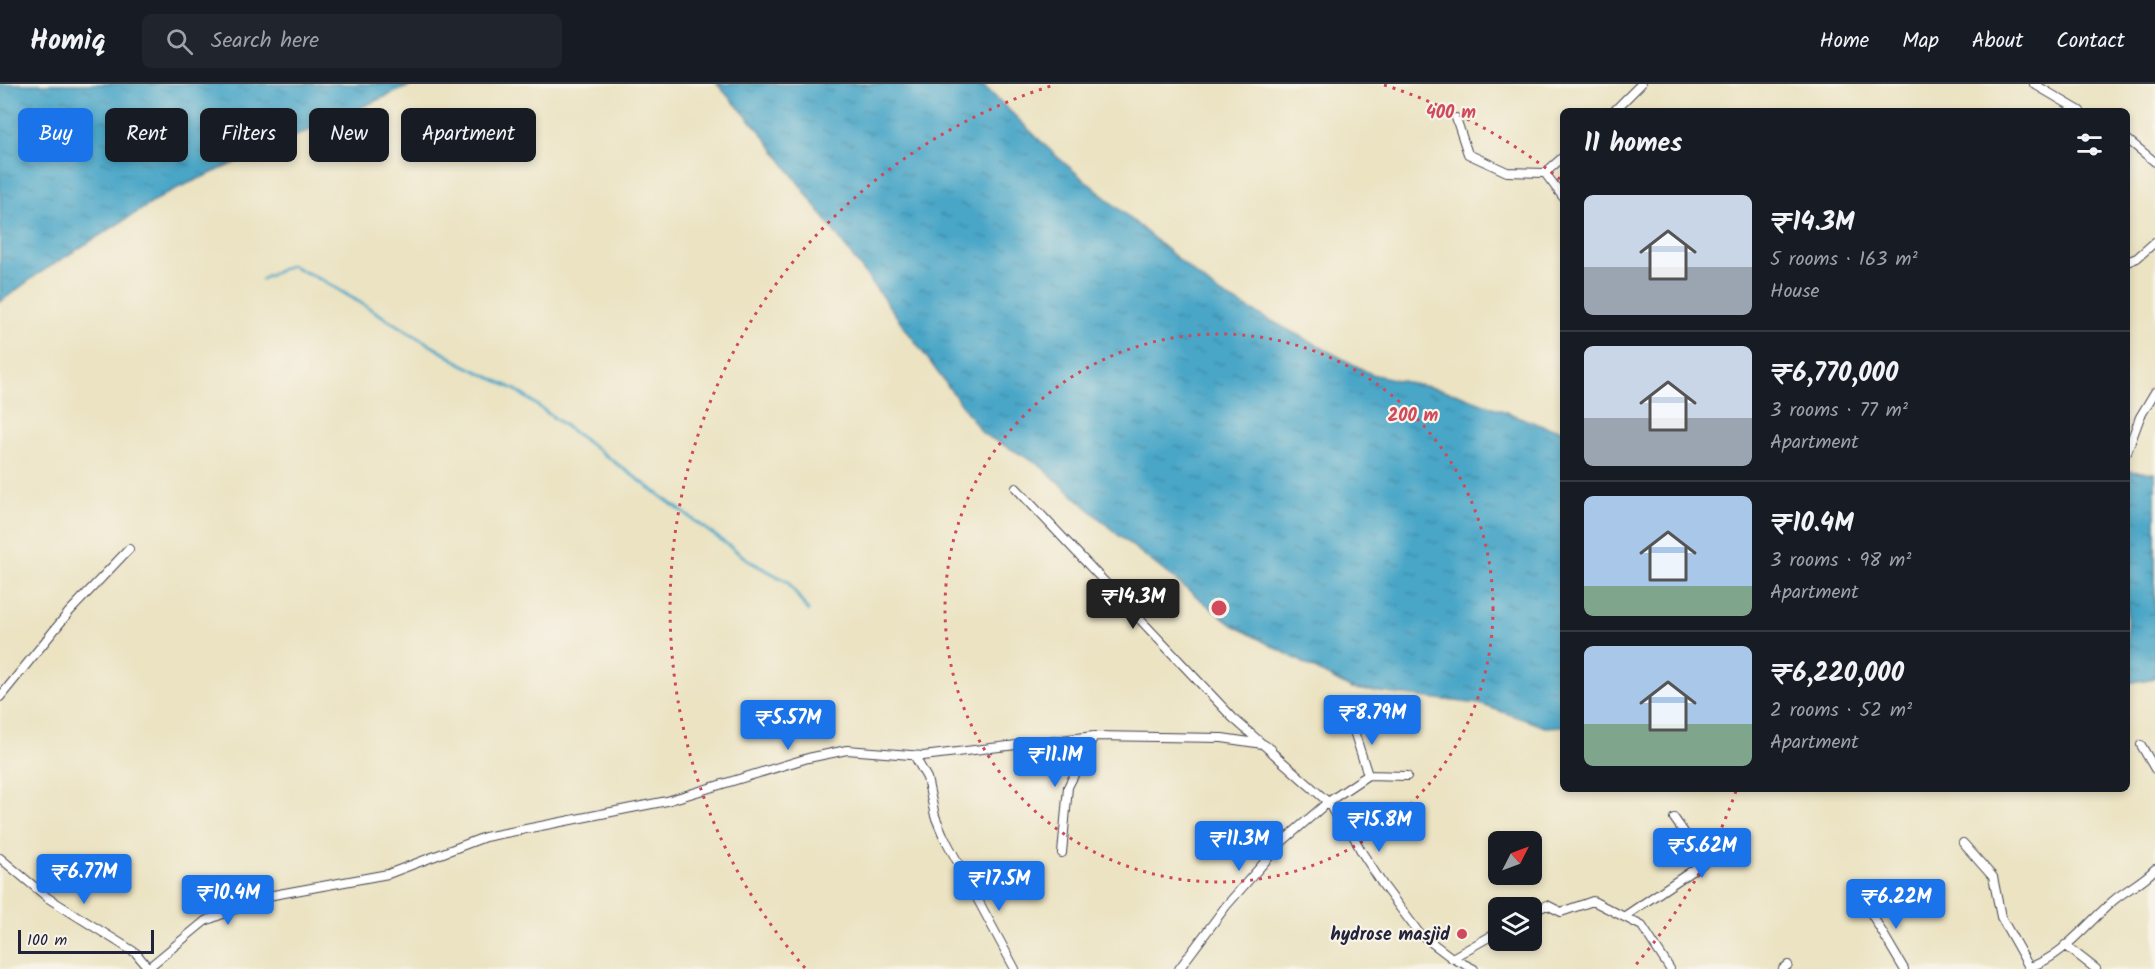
<!DOCTYPE html>
<meta charset="utf-8">
<style>
body{margin:0;font-family:Kalam,sans-serif;background:#20242c;color:#f1f3f6;height:100vh;display:flex;flex-direction:column;font-size:22px;white-space:nowrap}
*{box-sizing:border-box;margin:0}
p{font-size:20px;color:#9ea1a6}
.icon{flex:none;width:33px;height:33px;fill:none;stroke:currentColor;stroke-width:2;stroke-linecap:round;stroke-linejoin:round}
.map{position:relative;flex:1;overflow:hidden}
.panel{position:absolute;left:1560px;top:24px;width:570px;height:684px;display:flex;flex-direction:column;background:#171b24;border-radius:9px;box-shadow:0 3px 9px #0003}
.panel>*{flex:none}
.guide{position:absolute;left:18px;top:24px;width:570px;height:54px;display:flex;gap:12px}
.needle{width:39px;rotate:48deg}
.buttons{position:absolute;left:1488px;top:747px;display:grid;gap:12px}
.buttons a{display:grid;place-items:center;width:54px;height:54px;border-radius:9px;background:#171b24;box-shadow:0 3px 9px #0003;font-size:30px}
.scale{position:absolute;left:18px;bottom:15px;width:136px;box-sizing:border-box;padding-left:6px;border:3px solid #22223b;border-top:0;font-size:16px;line-height:21px;white-space:nowrap;color:#22223b;-webkit-text-stroke:4px #f7f3e8;paint-order:stroke}
.price{position:absolute;translate:-50% -51px;padding:0 14px;border-radius:6px;background:#1a73e8;color:#fff;font-size:20px;line-height:39px;filter:drop-shadow(0 2px 3px #0008)}
.price::after{content:'';position:absolute;left:50%;top:36px;width:18px;height:14px;margin-left:-9px;background:inherit;clip-path:polygon(0 0,100% 0,50% 100%)}
.price.active{background:#222;color:#fff}
ul{padding:0;list-style:none}
li{display:flex;align-items:center;gap:18px;height:150px;padding:0 24px}
li+li{border-top:2px solid #363941}
li span{display:grid;place-items:center;flex:none;width:168px;height:120px;border-radius:9px;color:#555}
li>.icon{margin-inline-start:auto}
span .icon{width:72px;height:72px;fill:#fffc;stroke-width:1}
li b{font-size:26px}
h2{display:flex;justify-content:space-between;align-items:center;height:72px;padding:0 24px;font-size:26px}
.pill{padding:0 21px;border-radius:9px;background:#171b24;box-shadow:0 3px 9px #0003;font-size:21px;line-height:54px}
.pill.active{background:#1a73e8;color:#fff}
header{display:flex;align-items:center;gap:36px;box-sizing:border-box;height:84px;padding:0 30px;background:#171b24;border-bottom:2px solid #363941}
header strong{font-size:28px}
nav{display:flex;gap:33px;margin-inline-start:auto;font-size:21px}
.search{width:420px;height:54px;background:#20242c;display:flex;align-items:center;gap:15px;box-sizing:border-box;padding:0 21px;border-radius:9px;color:#9ea1a6;font-size:22px}
.map>svg:first-child{display:block}
</style>
<header>
<strong>Homiq</strong>
<div class="search"><svg class="icon" aria-label="search" viewBox="0 0 24 24"><circle cx="10" cy="10" r="6"/><path d="M15 15l6 6"/></svg>Search here</div>
<nav><a>Home</a><a>Map</a><a>About</a><a>Contact</a></nav>
</header>
<div class="map">
<svg width="2155" height="885" viewBox="0 0 2155 885">
<defs>
<pattern id="water-ripples" width="26" height="14" patternUnits="userSpaceOnUse" patternTransform="scale(1.5)"><rect width="26" height="14" fill="#49a6c7"/><path d="M2 4q2-2 4 0t4 0M15 11q2-2 4 0t4 0" fill="none" stroke="#3c87a3"/></pattern>
</defs>
<rect width="100%" height="100%" fill="#f7f3e8"/>
<filter id="ink" filterUnits="userSpaceOnUse"><feTurbulence type="fractalNoise" baseFrequency=".0167" numOctaves="2"/><feDisplacementMap in="SourceGraphic" scale="12" xChannelSelector="R" yChannelSelector="G"/><feConvolveMatrix kernelMatrix="1 2 1 2 8 2 1 2 1" color-interpolation-filters="sRGB"/></filter>
<filter id="wash" filterUnits="userSpaceOnUse"><feTurbulence type="fractalNoise" baseFrequency=".008" numOctaves="4" result="noise"/><feDisplacementMap in="SourceGraphic" scale="24" xChannelSelector="R" yChannelSelector="G"/><feGaussianBlur stdDeviation="1.35" result="paint"/><feColorMatrix in="noise" values="0 0 0 0 0 0 0 0 0 0 0 0 0 0 0 0 0 1.4 0 .05"/><feComposite in="paint" operator="in"/></filter>
<g filter="url(#wash)">
<rect width="100%" height="100%" fill="#ebe3c2"/>
<path fill="url(#water-ripples)" stroke="#366481" stroke-width="1.5" d="M0,0h414l-243,107 -133,83 -38,28z
M717,0h265l73,71 162,137 154,82 84,19 91,34 17,3v296l-18,1 -65,-23 -128,-15 -119,-64 -116,-91 -80,-71 -54,-29 -222,-302z
M2127,387l28,2v205l-28,5z"/>
<g fill="none" stroke-linecap="round" stroke-linejoin="round">
<path stroke="#49a6c7" stroke-width="3" d="M262,195l28,-14 34,16 138,83 54,26 235,172 37,20 20,29"/>
</g>
</g>
<g filter="url(#ink)">
<g fill="none" stroke-linecap="round" stroke-linejoin="round">
<defs>
<path id="street" d="M2034,0l46,27
M1614,27l27,-27
M1456,34l12,36 39,18 38,1 18,-16
M2127,55l28,23
M1545,89l18,24
M2127,178l10,-4 18,-16
M2127,368l13,-35 15,-25
M1016,404l217,230 95,84 8,14 18,21 7,14 22,34 36,48 33,25 22,11
M0,613l69,-85 60,-63
M1352,641l16,50
M2141,661l14,24
M914,671l13,23 8,38 8,19 72,134
M1963,759l30,34 8,40 28,50
M1062,769l6,-66 26,-51
M0,774l48,40 88,55 13,16
M1865,819l39,66
M1532,828l15,-7 14,7 32,-11 49,25 28,43
M1625,832l80,-54 -31,-44
M2065,861l31,24
M1452,874l46,-26
M2029,883c33,-9 59,-45 85,-67 13,-11 29,-18 41,-31
M148,884l57,-47 63,-25 120,-22 97,-37 182,-36 141,-43 39,-8 76,6 171,-20 128,2 41,6 8,5
M1179,885l47,-63 57,-65 45,-39 40,-27 39,1
M1783,885l5,-4"/>
</defs>
<use href="#street" stroke="#403f4f" stroke-width="10"/>
<use href="#street" stroke="#fff" stroke-width="8"/>
</g>
</g>
<g fill="none" stroke="#d1495b" stroke-width="3" stroke-dasharray="3 6">
<circle cx="1219" cy="524" r="274"/>
<path d="M1736 707A548 548 0 0 1 1633 884M805 884A548 548 0 0 1 1054 1M1384 1A548 548 0 0 1 1560 95"/>
</g>
<circle fill="#d1495b" stroke="#f7f3e8" stroke-width="2" cx="1462" cy="850" r="6"/>
<g text-anchor="middle" stroke-width="4.5" stroke-linejoin="round" paint-order="stroke">
<g font-size="18" font-weight="bold" fill="#22223b" stroke="#f7f3e8" text-anchor="end">
<text x="1450" y="856">hydrose masjid</text>
</g>
</g>
<circle cx="1219" cy="524" r="9" fill="#d1495b" stroke="#f7f3e8" stroke-width="3"/>
<g font-size="18" text-anchor="middle" font-weight="bold" fill="#d1495b" stroke="#f7f3e8" stroke-width="4.5" stroke-linejoin="round" paint-order="stroke">
<text x="1451" y="34">400 m</text>
<text x="1413" y="337">200 m</text>
</g>
</svg>
<div class="buttons">
<a><svg class="needle" viewBox="-14 -14 28 28"><path d="M0-13l5 13h-10z" fill="#e53935"/><path d="M0 13l5-13h-10z" fill="#9ea1a6"/></svg></a>
<a><svg class="icon" aria-label="layers" viewBox="0 0 24 24"><path d="M12 4l9 5-9 5-9-5zM3 14l9 5 9-5"/></svg></a>
</div>
<div class="scale">100 m</div>
<b class="price active" style="left:1133px;top:546px">₹14.3M</b>
<b class="price" style="left:1372px;top:662px">₹8.79M</b>
<b class="price" style="left:788px;top:667px">₹5.57M</b>
<b class="price" style="left:1055px;top:704px">₹11.1M</b>
<b class="price" style="left:1379px;top:769px">₹15.8M</b>
<b class="price" style="left:1239px;top:788px">₹11.3M</b>
<b class="price" style="left:1702px;top:795px">₹5.62M</b>
<b class="price" style="left:84px;top:821px">₹6.77M</b>
<b class="price" style="left:999px;top:828px">₹17.5M</b>
<b class="price" style="left:228px;top:842px">₹10.4M</b>
<b class="price" style="left:1896px;top:846px">₹6.22M</b>
<div class="guide">
<a class="pill active">Buy</a>
<a class="pill">Rent</a>
<a class="pill">Filters</a>
<a class="pill">New</a>
<a class="pill">Apartment</a>
</div>
<section class="panel">
<h2>11 homes<svg class="icon" aria-label="filters" viewBox="0 0 24 24"><path d="M4 7h16M4 17h16"/><circle cx="9" cy="7" r="2"/><circle cx="15" cy="17" r="2"/></svg></h2>
<ul>
<li><span style="background:linear-gradient(#c9d6e8 60%,#9aa5b1 0)"><svg class="icon" aria-label="home" viewBox="0 0 24 24"><path d="M3 11l9-7 9 7M6 9v11h12V9"/></svg></span><div><b>₹14.3M</b><p>5 rooms · 163 m²</p><p>House</p></div></li>
<li><span style="background:linear-gradient(#c9d6e8 60%,#9aa5b1 0)"><svg class="icon" aria-label="home" viewBox="0 0 24 24"><path d="M3 11l9-7 9 7M6 9v11h12V9"/></svg></span><div><b>₹6,770,000</b><p>3 rooms · 77 m²</p><p>Apartment</p></div></li>
<li><span style="background:linear-gradient(#a9c7e8 75%,#7fa58c 0)"><svg class="icon" aria-label="home" viewBox="0 0 24 24"><path d="M3 11l9-7 9 7M6 9v11h12V9"/></svg></span><div><b>₹10.4M</b><p>3 rooms · 98 m²</p><p>Apartment</p></div></li>
<li><span style="background:linear-gradient(#a9c7e8 65%,#7fa58c 0)"><svg class="icon" aria-label="home" viewBox="0 0 24 24"><path d="M3 11l9-7 9 7M6 9v11h12V9"/></svg></span><div><b>₹6,220,000</b><p>2 rooms · 52 m²</p><p>Apartment</p></div></li>
</ul>
</section>
</div>
